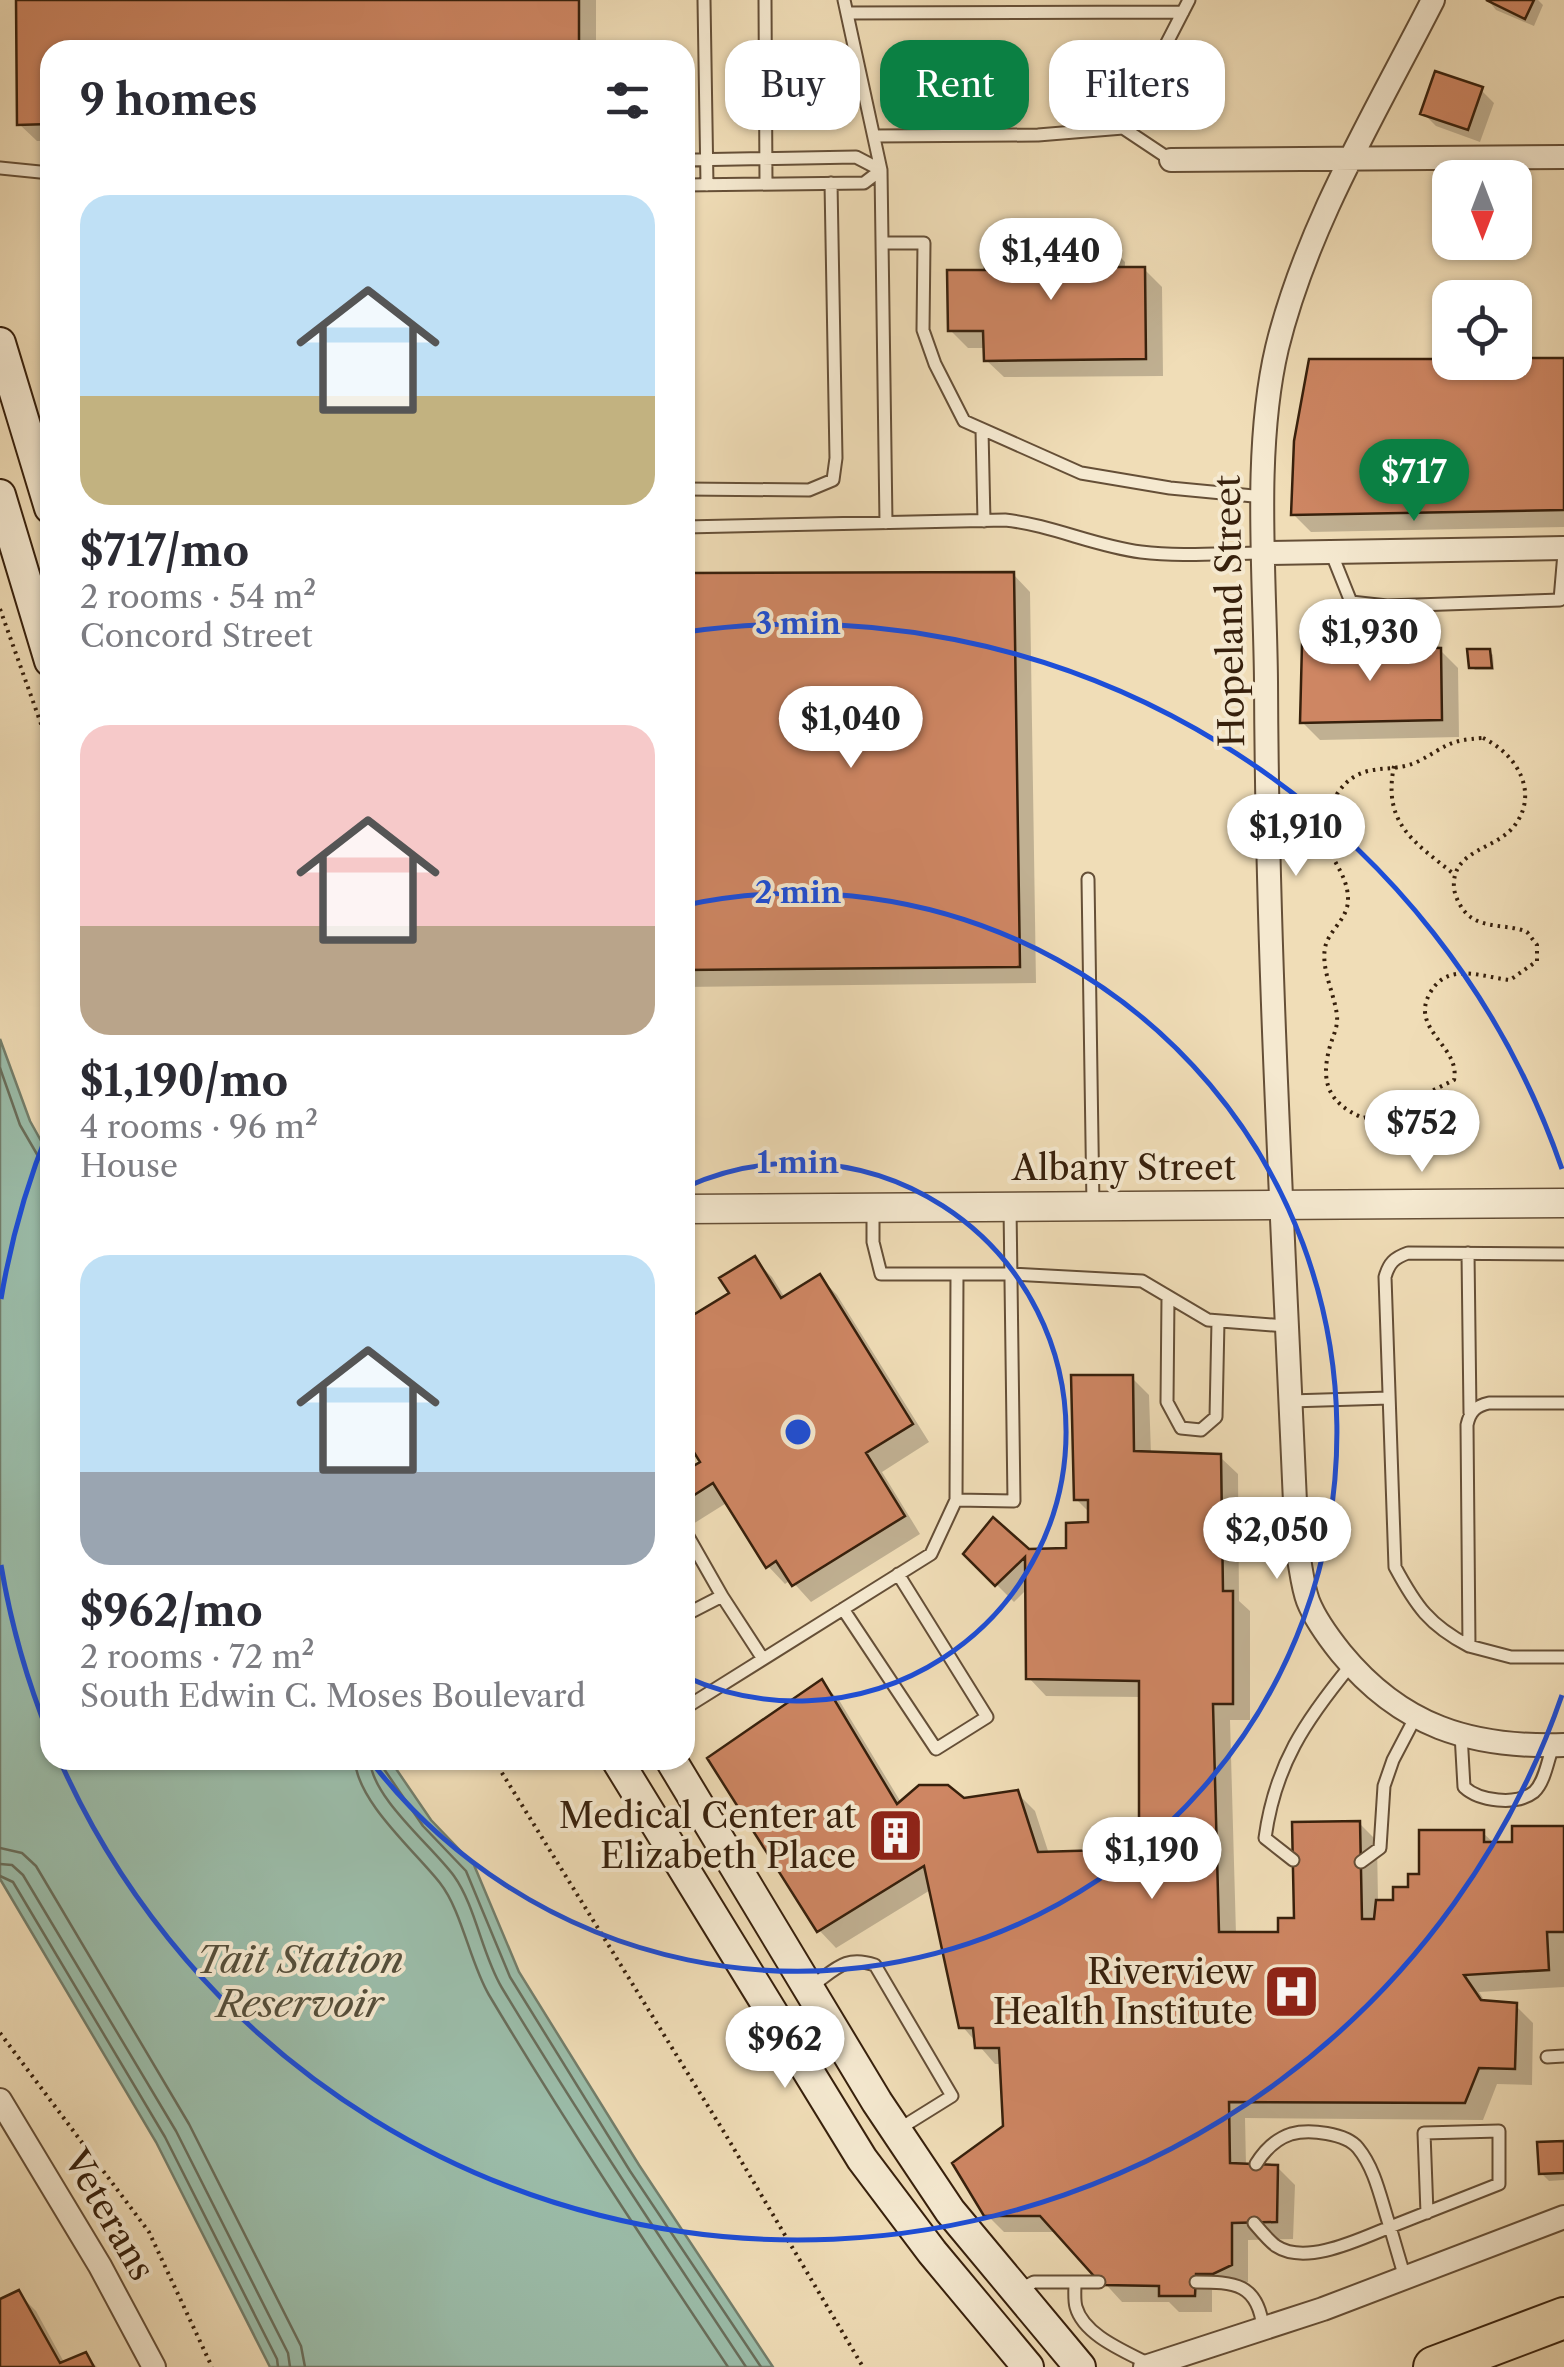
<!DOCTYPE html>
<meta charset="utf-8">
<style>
body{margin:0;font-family:"Libre Caslon Text",serif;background:#f7f7f7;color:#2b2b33;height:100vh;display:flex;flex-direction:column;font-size:38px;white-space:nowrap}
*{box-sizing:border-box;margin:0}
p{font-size:32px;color:#7c7c81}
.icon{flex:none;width:55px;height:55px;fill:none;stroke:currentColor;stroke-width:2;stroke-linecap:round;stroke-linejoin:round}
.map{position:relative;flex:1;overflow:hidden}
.side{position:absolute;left:40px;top:40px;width:655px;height:1730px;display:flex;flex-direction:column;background:#fff;border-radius:30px;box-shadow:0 2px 8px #0004}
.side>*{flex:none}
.guide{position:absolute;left:725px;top:40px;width:688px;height:90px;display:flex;gap:20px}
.needle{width:65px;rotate:180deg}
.controls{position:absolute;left:1432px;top:160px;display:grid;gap:20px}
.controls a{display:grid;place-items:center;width:100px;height:100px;border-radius:20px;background:#fff;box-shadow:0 2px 8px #0004;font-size:50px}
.price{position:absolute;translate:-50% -85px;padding:0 22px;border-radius:35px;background:#fff;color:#222;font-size:32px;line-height:65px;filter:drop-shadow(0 2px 5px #0008)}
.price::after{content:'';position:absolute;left:50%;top:60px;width:30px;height:22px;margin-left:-15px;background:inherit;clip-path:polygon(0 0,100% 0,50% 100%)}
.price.selected{background:#0b8043;color:#fff}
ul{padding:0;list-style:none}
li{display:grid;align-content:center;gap:20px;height:530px;padding:0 40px}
li span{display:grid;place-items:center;height:310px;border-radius:30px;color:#555}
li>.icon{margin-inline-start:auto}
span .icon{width:180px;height:180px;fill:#fffc;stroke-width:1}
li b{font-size:42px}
h2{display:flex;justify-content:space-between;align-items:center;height:120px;padding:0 40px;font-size:42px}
.chip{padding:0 35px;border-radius:30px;background:#fff;box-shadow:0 2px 8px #0004;font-size:35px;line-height:90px}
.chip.selected{background:#0b8043;color:#fff}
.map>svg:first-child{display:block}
</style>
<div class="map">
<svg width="1564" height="2367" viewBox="0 0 1564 2367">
<rect width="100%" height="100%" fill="#f0ddb7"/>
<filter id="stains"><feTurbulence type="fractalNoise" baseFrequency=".002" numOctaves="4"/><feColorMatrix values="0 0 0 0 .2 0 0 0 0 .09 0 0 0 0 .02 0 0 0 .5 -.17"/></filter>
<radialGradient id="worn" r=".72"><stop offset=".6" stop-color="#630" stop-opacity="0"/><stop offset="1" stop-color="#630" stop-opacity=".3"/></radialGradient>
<path fill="#9bbdaa" stroke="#737e6b" stroke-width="2.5" d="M0,1039l30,82 20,36v603h340l41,60 43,45 45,107 120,193 134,202h-503l-114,-225 -156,-263z"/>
<path fill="#0003" d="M19,0h577v50h-546v91h-13l-18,-17z
M1488,0h50l5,5 -9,21 -38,-16z
M1481,90l13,13 -14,39 -44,-16 -13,-13z
M1107,244l18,18v7h19l18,18 1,89 -159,1 -18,-17v-12h-18l-18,-18 38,-58z
M1450,361h114v166l-253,5 -18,-18z
M1013,574l17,18 6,391 -351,4v-411z
M1440,650l18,18 1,69 -139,3 -18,-18z
M1489,651l4,4 1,15h-19l-4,-4z
M754,1259l18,18 13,21 35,-21 17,18 92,147 -47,30 38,62 -109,68 -20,-22 -6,4 -17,-18 -40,-64 -43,27v-55l18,-12 -18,-29v-110l47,-29z
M1132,1378l17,17 2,59 69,3 18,17 1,127 11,10v109h-20l6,214h45l15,-14 63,-97 18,18 1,61h17l27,-26 61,-43 13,12h18l50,-17v159l-85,5 7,11 29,2 18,18 -1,62 -35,-1 -14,36 -238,-2 1,48 31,1 18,18 -2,54 -45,1v42l-16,8h-20v22h-33l-10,-10h-47l-64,-70h-54l-18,-18 19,-87 -2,-63h-8l-33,-38 -30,-137 -96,59 -17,-18 2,-248 18,18 63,104 115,-11 18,18 14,43 92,-3v-154l-95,-1 -17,-18 -2,-89 -13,13 -48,-48 103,-4 21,-26v-11l-14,-14z
M1564,2144v36l-15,1 -8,-8z
M18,2293l18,18 29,53 20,-9 12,12h-97v-66z"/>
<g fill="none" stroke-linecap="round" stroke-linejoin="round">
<path stroke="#696e5b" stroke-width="2.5" d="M0,1068l20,57 18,31 12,3
M355,1760c2,42 61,92 85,123 22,28 30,80 49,112 76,127 157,249 239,372
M370,1760c2,38 62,86 84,116 22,31 28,79 48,112 78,129 161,254 244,379
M383,1760l1,9 39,57 43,45 44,106 120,194 131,196
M0,1848l22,5 14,13 153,258 112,222 4,21
M0,1864l12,1 11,10 153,256 112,222 2,14
M0,1876l13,6 152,255 112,222 1,8"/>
</g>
<path fill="#ce8663" stroke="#37200c" stroke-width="2.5" d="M16,0h563v50h-529v74l-33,1z
M1486,0h48l-9,19z
M1435,71l48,16 -15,43 -48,-16z
M1108,241l1,26h36l1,92 -162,2 -1,-30h-35l-1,-61h38v-27z
M1515,358h49v152l-273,5 3,-74 15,-82h141v3h65z
M1014,572l6,395 -335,3v-397z
M1302,644l139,4 1,72 -142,3z
M1467,649h23l2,19h-23z
M755,1256l26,42 39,-24 93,150 -47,29 39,63 -113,70 -16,-25 -10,7 -53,-85 -28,18v-30l15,-9 -15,-24v-118l44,-27 -10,-15z
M1071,1375h62l1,76 87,3 2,137h10v113h-20l6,228h59v-14h16l-2,-96 68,-1 2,98h12l2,-19h17v-13h15v-13h11v-44h65v12h28v-16h52v106h-17l2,38 -85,5 17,25 36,3 -2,66 -36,-1 -14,35 -236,-1 1,61 48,2 -1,57 -45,1v42l-19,9h-17l-1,22h-36v-10l-57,-1 -62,-69h-56l-32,-53 51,-37 -4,-78h-24l-2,-20h-14l-35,-162 -107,66 -110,-174 115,-79 75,125 22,-19h29l16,13 54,-8 20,62 101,-3v-168l-113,-2 -1,-122 -30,29 -32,-32 30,-37 36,32 37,-1v-25l22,-1v-22h-14z
M1564,2141v32l-25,1 -2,-32z
M19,2290l41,73 26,-11 8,15h-94v-68z"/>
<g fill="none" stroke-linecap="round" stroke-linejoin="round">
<defs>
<path id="service" d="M704,0l3,185
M765,0l1,184
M844,0l37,170 5,353
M847,13l336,-1
M874,136l164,-1 85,-7
M685,160l171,-3 25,13
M1171,160l-48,-32 66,-128
M0,168l50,5
M685,185l179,-2 17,-13
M882,243h42l-1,87 12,34 29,57 117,52 89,15 94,9
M982,430l2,91
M685,489l124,1 24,-10 3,-22 -5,-275
M685,527l320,-7c47,5 89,26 136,32 40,5 84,1 124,1
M1331,552l20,50 36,4 173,-6 4,-47
M1088,879l5,327
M873,1210v32l8,32h76
M1468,1253l2,160
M1168,1297l-1,105 14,26 20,2 15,-13 2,-96
M1290,1401l99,-3
M1564,1403h-75c-13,3 -19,8 -22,22l2,221 42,11h53
M956,1500l1,-226h54l131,7 66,39 78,6
M685,1531l37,65
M843,1609l93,140 51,-32 -89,-143
M685,1615l37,-19 41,63
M1469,1646c-40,-21 -53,-40 -74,-79l-10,-290c4,-14 9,-19 23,-24l156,1
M685,1708l246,-154 25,-54 58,1 -4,-294
M1461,1734l3,53c15,14 52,19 70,5 11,-10 14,-33 19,-46
M1293,1860l-28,-22c10,-73 40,-117 86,-173
M1361,1862l19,-14 4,-62 9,-26 22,-42
M812,1986c24,-17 33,-31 63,-21l77,131 -53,33
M1547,2057l17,-1
M1254,2223c6,7 14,17 22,23 30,20 84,-7 114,-19 -9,-26 -14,-57 -32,-79 -12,-15 -49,-19 -67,-14 -15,5 -27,17 -35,30
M1405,2278l-15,-51 109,-43v-53l-75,2 3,80
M1196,2282c38,0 62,1 67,46
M1075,2283c0,7 -1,17 1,24 8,29 51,45 75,58
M1020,2289l14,-7h65"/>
<path id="minor" d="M1433,0c-57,112 -126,225 -156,348 -24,102 -12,228 -11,333 1,290 19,579 31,868 4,17 5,36 11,52 7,18 21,37 33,52 60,73 129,95 223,92
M1171,160l393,-3
M1265,553l299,-5
M0,2100l100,166 54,101
M1145,2367l178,-58 241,-92"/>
<path id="tertiary" d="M685,1209l879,-6"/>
<path id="secondary" d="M0,343l50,165
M0,495l50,166
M617,1760l245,399 70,93 96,115
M671,1760l206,342 73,109 130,156"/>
<path id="motorway" d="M1434,2367l130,-49"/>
</defs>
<use href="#service" stroke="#654f37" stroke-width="15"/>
<use href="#minor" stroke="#654f37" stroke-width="26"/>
<use href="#tertiary" stroke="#654f37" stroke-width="31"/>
<use href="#secondary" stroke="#37200c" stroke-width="34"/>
<use href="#motorway" stroke="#37200c" stroke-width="44"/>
<path stroke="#37200c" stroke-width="4" stroke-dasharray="2.5 5" stroke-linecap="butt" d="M0,609l50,140
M1483,738c32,15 57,53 32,87 -18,25 -64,24 -61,63 1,9 7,21 14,27 16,14 41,9 59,17l10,13v16l-27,19c-29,-3 -62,-19 -80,13 -21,37 31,53 24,87l-63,31 -28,7c-35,-15 -43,-36 -33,-72 3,-10 8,-19 7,-30 -2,-21 -16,-46 -12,-68 3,-17 22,-28 23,-47 1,-41 -45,-54 -11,-107 24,-36 52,-18 82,-33 28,-15 29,-21 64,-23z
M1394,766c-12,59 22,77 61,109
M494,1760l230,372 139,235
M0,2033l149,199 63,135"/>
<use href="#service" stroke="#f5e9d0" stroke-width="11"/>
<use href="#minor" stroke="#f5e9d0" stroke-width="22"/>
<use href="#tertiary" stroke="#f5e9d0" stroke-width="28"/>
<use href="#secondary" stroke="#f5e9d0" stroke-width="30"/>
<use href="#motorway" stroke="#f0ddb7" stroke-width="40"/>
</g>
<g fill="none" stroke="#1d4ed8" stroke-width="5">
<path d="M686 1187A269 269 0 1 1 686 1677"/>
<path d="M686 905A539 539 0 1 1 370 1760"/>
<path d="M1562 1695A808 808 0 0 1 60 1761M49 1735A808 808 0 0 1 1 1565M1 1299A808 808 0 0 1 49 1129M686 632A808 808 0 0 1 1562 1169"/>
</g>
<defs>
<symbol id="building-square" viewBox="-11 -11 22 22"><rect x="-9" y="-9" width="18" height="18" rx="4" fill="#8f2418" stroke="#f5e9d0"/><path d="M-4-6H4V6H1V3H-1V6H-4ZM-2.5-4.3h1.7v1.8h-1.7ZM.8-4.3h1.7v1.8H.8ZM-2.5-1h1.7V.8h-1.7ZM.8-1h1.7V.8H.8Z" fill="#fff"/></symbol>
<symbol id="hospital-square" viewBox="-11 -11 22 22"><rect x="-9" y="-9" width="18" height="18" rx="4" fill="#8f2418" stroke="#f5e9d0"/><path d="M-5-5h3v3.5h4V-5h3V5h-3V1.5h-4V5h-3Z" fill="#fff"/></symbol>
</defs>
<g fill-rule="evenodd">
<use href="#building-square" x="864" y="1804" width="63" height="63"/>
<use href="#hospital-square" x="1260" y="1960" width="63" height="63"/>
</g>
<g text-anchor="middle" stroke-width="8" stroke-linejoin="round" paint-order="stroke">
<g font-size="35" fill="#37200c" stroke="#f5e9d0">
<text transform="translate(1230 611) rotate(-91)" y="12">Hopeland Street</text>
<text x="1124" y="1180">Albany Street</text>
<text transform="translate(109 2215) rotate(60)" y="12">Veterans</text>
</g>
<g font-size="35" fill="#37200c" stroke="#f5e9d0" text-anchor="end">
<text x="856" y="1828">Medical Center at<tspan x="856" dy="40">Elizabeth Place</tspan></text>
<text x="1253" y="1984">Riverview<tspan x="1253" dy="40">Health Institute</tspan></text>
</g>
<g font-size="38" font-style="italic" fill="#554f3b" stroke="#f5e9d0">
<text x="300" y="1973">Tait Station<tspan x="300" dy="44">Reservoir</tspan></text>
</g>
</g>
<circle cx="798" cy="1432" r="15" fill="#1d4ed8" stroke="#f5e9d0" stroke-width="5"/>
<g font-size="30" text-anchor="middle" font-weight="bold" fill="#1d4ed8" stroke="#f5e9d0" stroke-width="8" stroke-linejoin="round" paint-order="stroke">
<text x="798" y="634">3 min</text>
<text x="798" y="903">2 min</text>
<text x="798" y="1173">1 min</text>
</g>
<rect width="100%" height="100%" filter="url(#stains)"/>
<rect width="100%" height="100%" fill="url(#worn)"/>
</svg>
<div class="controls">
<a><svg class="needle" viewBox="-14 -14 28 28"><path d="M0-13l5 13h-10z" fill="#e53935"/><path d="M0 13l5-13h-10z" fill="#7c7c81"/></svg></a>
<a><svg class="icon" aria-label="locate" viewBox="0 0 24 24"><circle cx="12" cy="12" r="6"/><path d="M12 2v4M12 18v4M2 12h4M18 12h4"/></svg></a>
</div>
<b class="price" style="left:1051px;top:303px">$1,440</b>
<b class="price selected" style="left:1414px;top:524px">$717</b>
<b class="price" style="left:1370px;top:684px">$1,930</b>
<b class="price" style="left:851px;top:771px">$1,040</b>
<b class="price" style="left:1296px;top:879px">$1,910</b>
<b class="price" style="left:1422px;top:1175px">$752</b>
<b class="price" style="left:1277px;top:1582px">$2,050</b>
<b class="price" style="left:1152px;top:1902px">$1,190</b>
<b class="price" style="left:785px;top:2091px">$962</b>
<div class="guide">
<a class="chip">Buy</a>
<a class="chip selected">Rent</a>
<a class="chip">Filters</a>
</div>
<section class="side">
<h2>9 homes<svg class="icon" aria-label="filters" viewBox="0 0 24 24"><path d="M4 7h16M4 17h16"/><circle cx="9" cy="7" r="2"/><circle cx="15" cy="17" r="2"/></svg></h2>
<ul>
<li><span style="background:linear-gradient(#bfe0f5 65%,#c2b280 0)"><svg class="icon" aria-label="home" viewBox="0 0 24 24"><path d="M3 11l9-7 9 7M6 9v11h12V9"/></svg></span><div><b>$717/mo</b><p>2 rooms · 54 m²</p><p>Concord Street</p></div></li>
<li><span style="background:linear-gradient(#f6c9c9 65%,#b9a48a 0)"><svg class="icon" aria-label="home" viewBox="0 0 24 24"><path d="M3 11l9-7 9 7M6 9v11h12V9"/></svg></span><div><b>$1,190/mo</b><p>4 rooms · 96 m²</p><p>House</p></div></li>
<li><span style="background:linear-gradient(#bfe0f5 70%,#9aa5b1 0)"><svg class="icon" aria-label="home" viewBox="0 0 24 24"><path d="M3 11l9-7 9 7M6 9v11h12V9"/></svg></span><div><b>$962/mo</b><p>2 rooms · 72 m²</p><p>South Edwin C. Moses Boulevard</p></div></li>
</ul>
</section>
</div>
